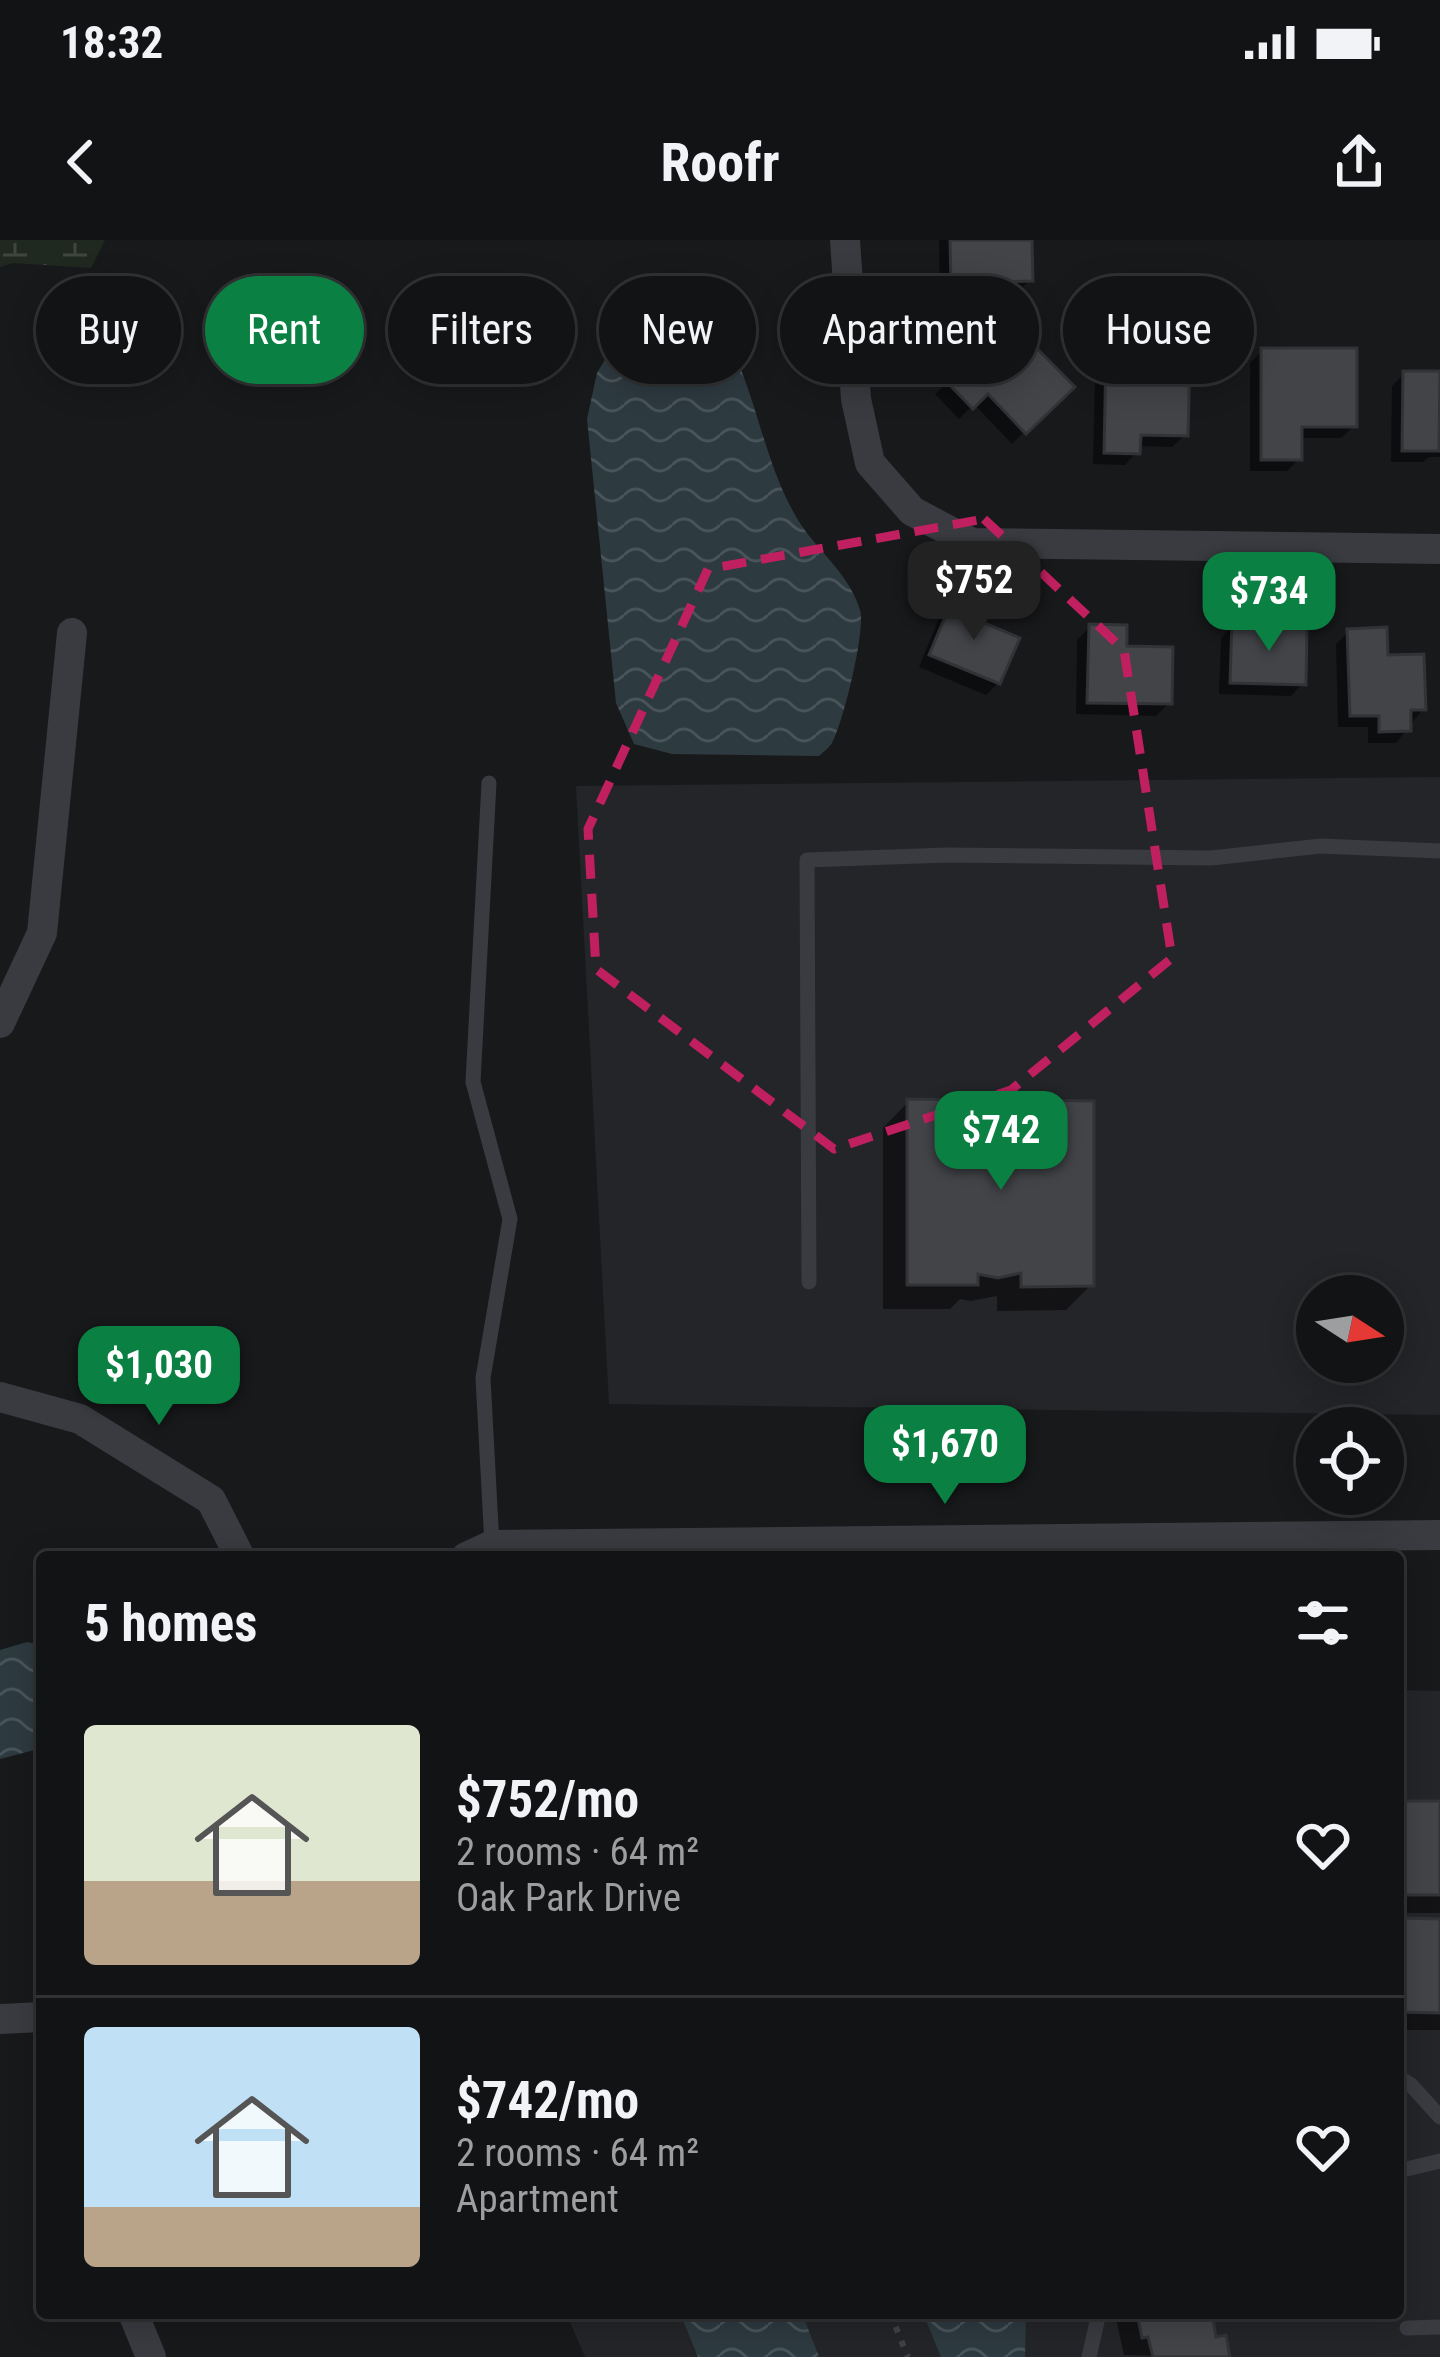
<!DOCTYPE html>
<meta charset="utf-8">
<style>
body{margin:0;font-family:"Roboto Condensed",sans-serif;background:#1b1c1d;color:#f1f3f6;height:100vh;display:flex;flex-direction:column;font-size:45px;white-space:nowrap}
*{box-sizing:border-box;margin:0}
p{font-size:39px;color:#9c9ea0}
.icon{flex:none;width:66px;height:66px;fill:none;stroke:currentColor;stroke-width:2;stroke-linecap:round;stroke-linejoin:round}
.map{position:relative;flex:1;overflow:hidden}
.panel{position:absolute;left:36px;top:1311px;width:1368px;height:768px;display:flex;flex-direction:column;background:#121314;border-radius:12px;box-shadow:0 6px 30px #0003,0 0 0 3px #313234}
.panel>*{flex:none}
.hud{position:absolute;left:36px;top:36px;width:1368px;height:108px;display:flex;gap:24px}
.needle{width:78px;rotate:102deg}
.buttons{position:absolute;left:1296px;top:1035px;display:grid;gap:24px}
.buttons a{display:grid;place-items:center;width:108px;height:108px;border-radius:50%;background:#121314;box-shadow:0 6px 30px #0003,0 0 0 3px #313234;font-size:60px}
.price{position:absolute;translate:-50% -102px;padding:0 27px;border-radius:24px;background:#0b8043;color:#fff;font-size:39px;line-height:78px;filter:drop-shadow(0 3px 6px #0008)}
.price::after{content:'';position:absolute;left:50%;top:72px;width:36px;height:27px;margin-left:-18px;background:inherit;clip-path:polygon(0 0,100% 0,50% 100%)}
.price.on{background:#222;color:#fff}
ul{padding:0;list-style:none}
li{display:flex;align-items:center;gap:36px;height:300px;padding:0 48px}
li+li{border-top:3px solid #313234}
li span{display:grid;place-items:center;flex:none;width:336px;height:240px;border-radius:12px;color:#555}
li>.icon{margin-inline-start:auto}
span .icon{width:144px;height:144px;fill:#fffc;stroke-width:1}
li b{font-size:51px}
h2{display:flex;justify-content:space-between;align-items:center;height:144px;padding:0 48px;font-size:51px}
.chip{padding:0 42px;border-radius:54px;background:#121314;box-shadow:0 6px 30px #0003,0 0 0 3px #313234;font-size:42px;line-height:108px}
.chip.on{background:#0b8043;color:#fff}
.status{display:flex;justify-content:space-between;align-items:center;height:84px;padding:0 60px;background:#121314;direction:ltr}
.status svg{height:33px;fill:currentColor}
header{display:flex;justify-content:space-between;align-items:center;height:156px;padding:0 48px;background:#121314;font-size:54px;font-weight:700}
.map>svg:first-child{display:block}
</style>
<div class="status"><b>18:32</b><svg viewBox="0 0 49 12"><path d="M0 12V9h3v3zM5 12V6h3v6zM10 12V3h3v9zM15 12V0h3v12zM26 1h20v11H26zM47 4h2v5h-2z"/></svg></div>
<header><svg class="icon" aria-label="back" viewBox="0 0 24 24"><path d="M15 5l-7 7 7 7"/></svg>Roofr<svg class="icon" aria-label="share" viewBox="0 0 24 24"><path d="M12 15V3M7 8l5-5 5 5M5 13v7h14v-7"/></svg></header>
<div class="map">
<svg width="1440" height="2117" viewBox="0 0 1440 2117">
<defs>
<pattern id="wetland-marsh" width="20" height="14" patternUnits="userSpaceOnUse" patternTransform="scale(3)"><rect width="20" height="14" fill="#202920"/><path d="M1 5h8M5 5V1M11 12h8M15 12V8" fill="none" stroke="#3e463e"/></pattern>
<pattern id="water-waves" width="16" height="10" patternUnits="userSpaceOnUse" patternTransform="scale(3)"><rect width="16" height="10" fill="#2d3a40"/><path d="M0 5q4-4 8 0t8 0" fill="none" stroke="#49545a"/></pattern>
</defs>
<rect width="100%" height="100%" fill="#18191b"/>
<path fill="#242528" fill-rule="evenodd" d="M1440,537v638l-831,-11 -33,-618zM1317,1056h66v66h-66z
M1398,1450l42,1v666h-855l-19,-44h832z"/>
<path fill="url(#wetland-marsh)" d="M0,0h105l-14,28 -78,-5 -13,4z"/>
<path fill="url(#water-waves)" d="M665,59c22,2 41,5 54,26 38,61 42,134 79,195 19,31 51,53 62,90 6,20 -17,114 -28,133 -3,5 -9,9 -13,13l-147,-2 -38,-10 -18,-41 -29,-284 10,-46 33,-55z
M27,1402l15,3v103l-42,11v-109z
M680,2073h122l17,44h-121z
M923,2073h103l-1,44h-84z"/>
<path fill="#0007" d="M939,0h90l1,40 -13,12 -77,3z
M1008,83l62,64 -58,57 -38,-40 -15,15 -24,-25z
M1262,111l92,75 -13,12h-42v21l-12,12h-37v-108z
M1108,117l77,78 -13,12 -34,-1 -1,6 -12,13 -32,-1 2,-95z
M1404,134h36v83h-11l-6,5h-32l1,-76z
M954,359l19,23 25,61 -12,12 -67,-28 23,-56z
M1233,385l70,58 -12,13 -72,-2 2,-56z
M1090,387l34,22 45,54 -13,13 -80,-2 1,-74z
M1348,392l37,26 38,51 -27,34h-28v-16h-30l-2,-83z
M908,862l67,12h38l11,-11 67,182 -25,25 -69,1v-15l-26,5 -11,-2 -10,10h-67v-181z
M1398,1564h42v109h-42z
M1398,1681l42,1v108h-42z
M1122,2073h87l5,27 13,17 -103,-2 -8,-36z"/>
<path fill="#424448" stroke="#323337" stroke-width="3" d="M950,0h82l1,41 -82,3z
M1008,79l67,68 -49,47 -38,-40 -15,15 -28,-29z
M1261,108h96v79h-55v33h-41z
M1106,114l84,2 -2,80 -47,-1 -1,19 -36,-1z
M1403,131h37l-1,80h-37z
M954,356l28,11 -5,13 43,18 -20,46 -71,-29z
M1232,382l75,2 -1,61 -76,-2z
M1089,384l38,1v21l46,1 -1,57 -85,-1z
M1387,387l1,28 36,-1 2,56h-15v21l-32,1v-16h-29l-3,-87z
M907,859l71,1v10l25,-5 11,6h9v-11l71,1v185l-73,1v-14l-23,5 -20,-4v11h-71z
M1398,1561h42v94h-42z
M1398,1678l42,1v94l-42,-1z
M1137,2073h75l4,24 10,-2 4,22h-77l-5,-20 -6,1z"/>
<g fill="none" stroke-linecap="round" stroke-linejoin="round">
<path stroke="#3f4247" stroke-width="6" stroke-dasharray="6 9" stroke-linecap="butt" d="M890,2073l18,44"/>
<path stroke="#393b40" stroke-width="15" d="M489,543l-16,299 37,137 -27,159 9,167
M809,1042l-2,-422 140,-5 264,3 110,-12 119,5
M1398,1837l13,8 29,32
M1398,1931l42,-10
M1407,2088l33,-1
M1089,2117l10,-44"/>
<path stroke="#393b40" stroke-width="30" d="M845,0l11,159 14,64 42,48 60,32 468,6
M0,783l42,-90 30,-300
M0,1157l80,22 131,81 29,57
M466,1317l26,-12 948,-10
M0,1779l42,-2
M133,2073l18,44"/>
</g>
<path fill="none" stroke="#c12060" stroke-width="9" stroke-dasharray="24 15" stroke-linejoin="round" d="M984,279l140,131 48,308 -161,132 -177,59 -238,-180 -8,-140 120,-260z"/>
</svg>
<div class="buttons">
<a><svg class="needle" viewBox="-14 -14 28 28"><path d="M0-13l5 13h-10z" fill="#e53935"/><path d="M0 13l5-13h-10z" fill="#9c9ea0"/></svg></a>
<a><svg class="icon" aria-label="locate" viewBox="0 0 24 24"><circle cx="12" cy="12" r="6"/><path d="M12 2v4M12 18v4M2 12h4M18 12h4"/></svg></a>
</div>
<b class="price on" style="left:974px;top:403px">$752</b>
<b class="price" style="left:1269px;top:414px">$734</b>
<b class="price" style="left:1001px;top:953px">$742</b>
<b class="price" style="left:159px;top:1188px">$1,030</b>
<b class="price" style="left:945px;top:1267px">$1,670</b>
<div class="hud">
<a class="chip">Buy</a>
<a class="chip on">Rent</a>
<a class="chip">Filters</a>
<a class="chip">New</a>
<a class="chip">Apartment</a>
<a class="chip">House</a>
</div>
<section class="panel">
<h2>5 homes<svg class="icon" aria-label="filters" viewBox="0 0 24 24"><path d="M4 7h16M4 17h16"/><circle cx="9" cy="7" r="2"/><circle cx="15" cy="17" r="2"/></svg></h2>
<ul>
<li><span style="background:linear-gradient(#dfe7d0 65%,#b9a48a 0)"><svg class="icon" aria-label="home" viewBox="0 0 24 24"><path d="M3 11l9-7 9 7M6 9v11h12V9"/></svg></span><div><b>$752/mo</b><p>2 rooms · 64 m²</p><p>Oak Park Drive</p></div><svg class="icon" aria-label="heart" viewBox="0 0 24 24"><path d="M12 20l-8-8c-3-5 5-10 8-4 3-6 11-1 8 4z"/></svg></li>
<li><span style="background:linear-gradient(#bfe0f5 75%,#b9a48a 0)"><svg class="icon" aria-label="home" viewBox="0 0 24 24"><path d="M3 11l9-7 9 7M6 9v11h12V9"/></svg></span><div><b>$742/mo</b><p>2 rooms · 64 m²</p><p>Apartment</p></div><svg class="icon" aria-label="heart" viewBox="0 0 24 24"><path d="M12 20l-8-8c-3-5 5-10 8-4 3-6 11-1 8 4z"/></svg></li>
</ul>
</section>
</div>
